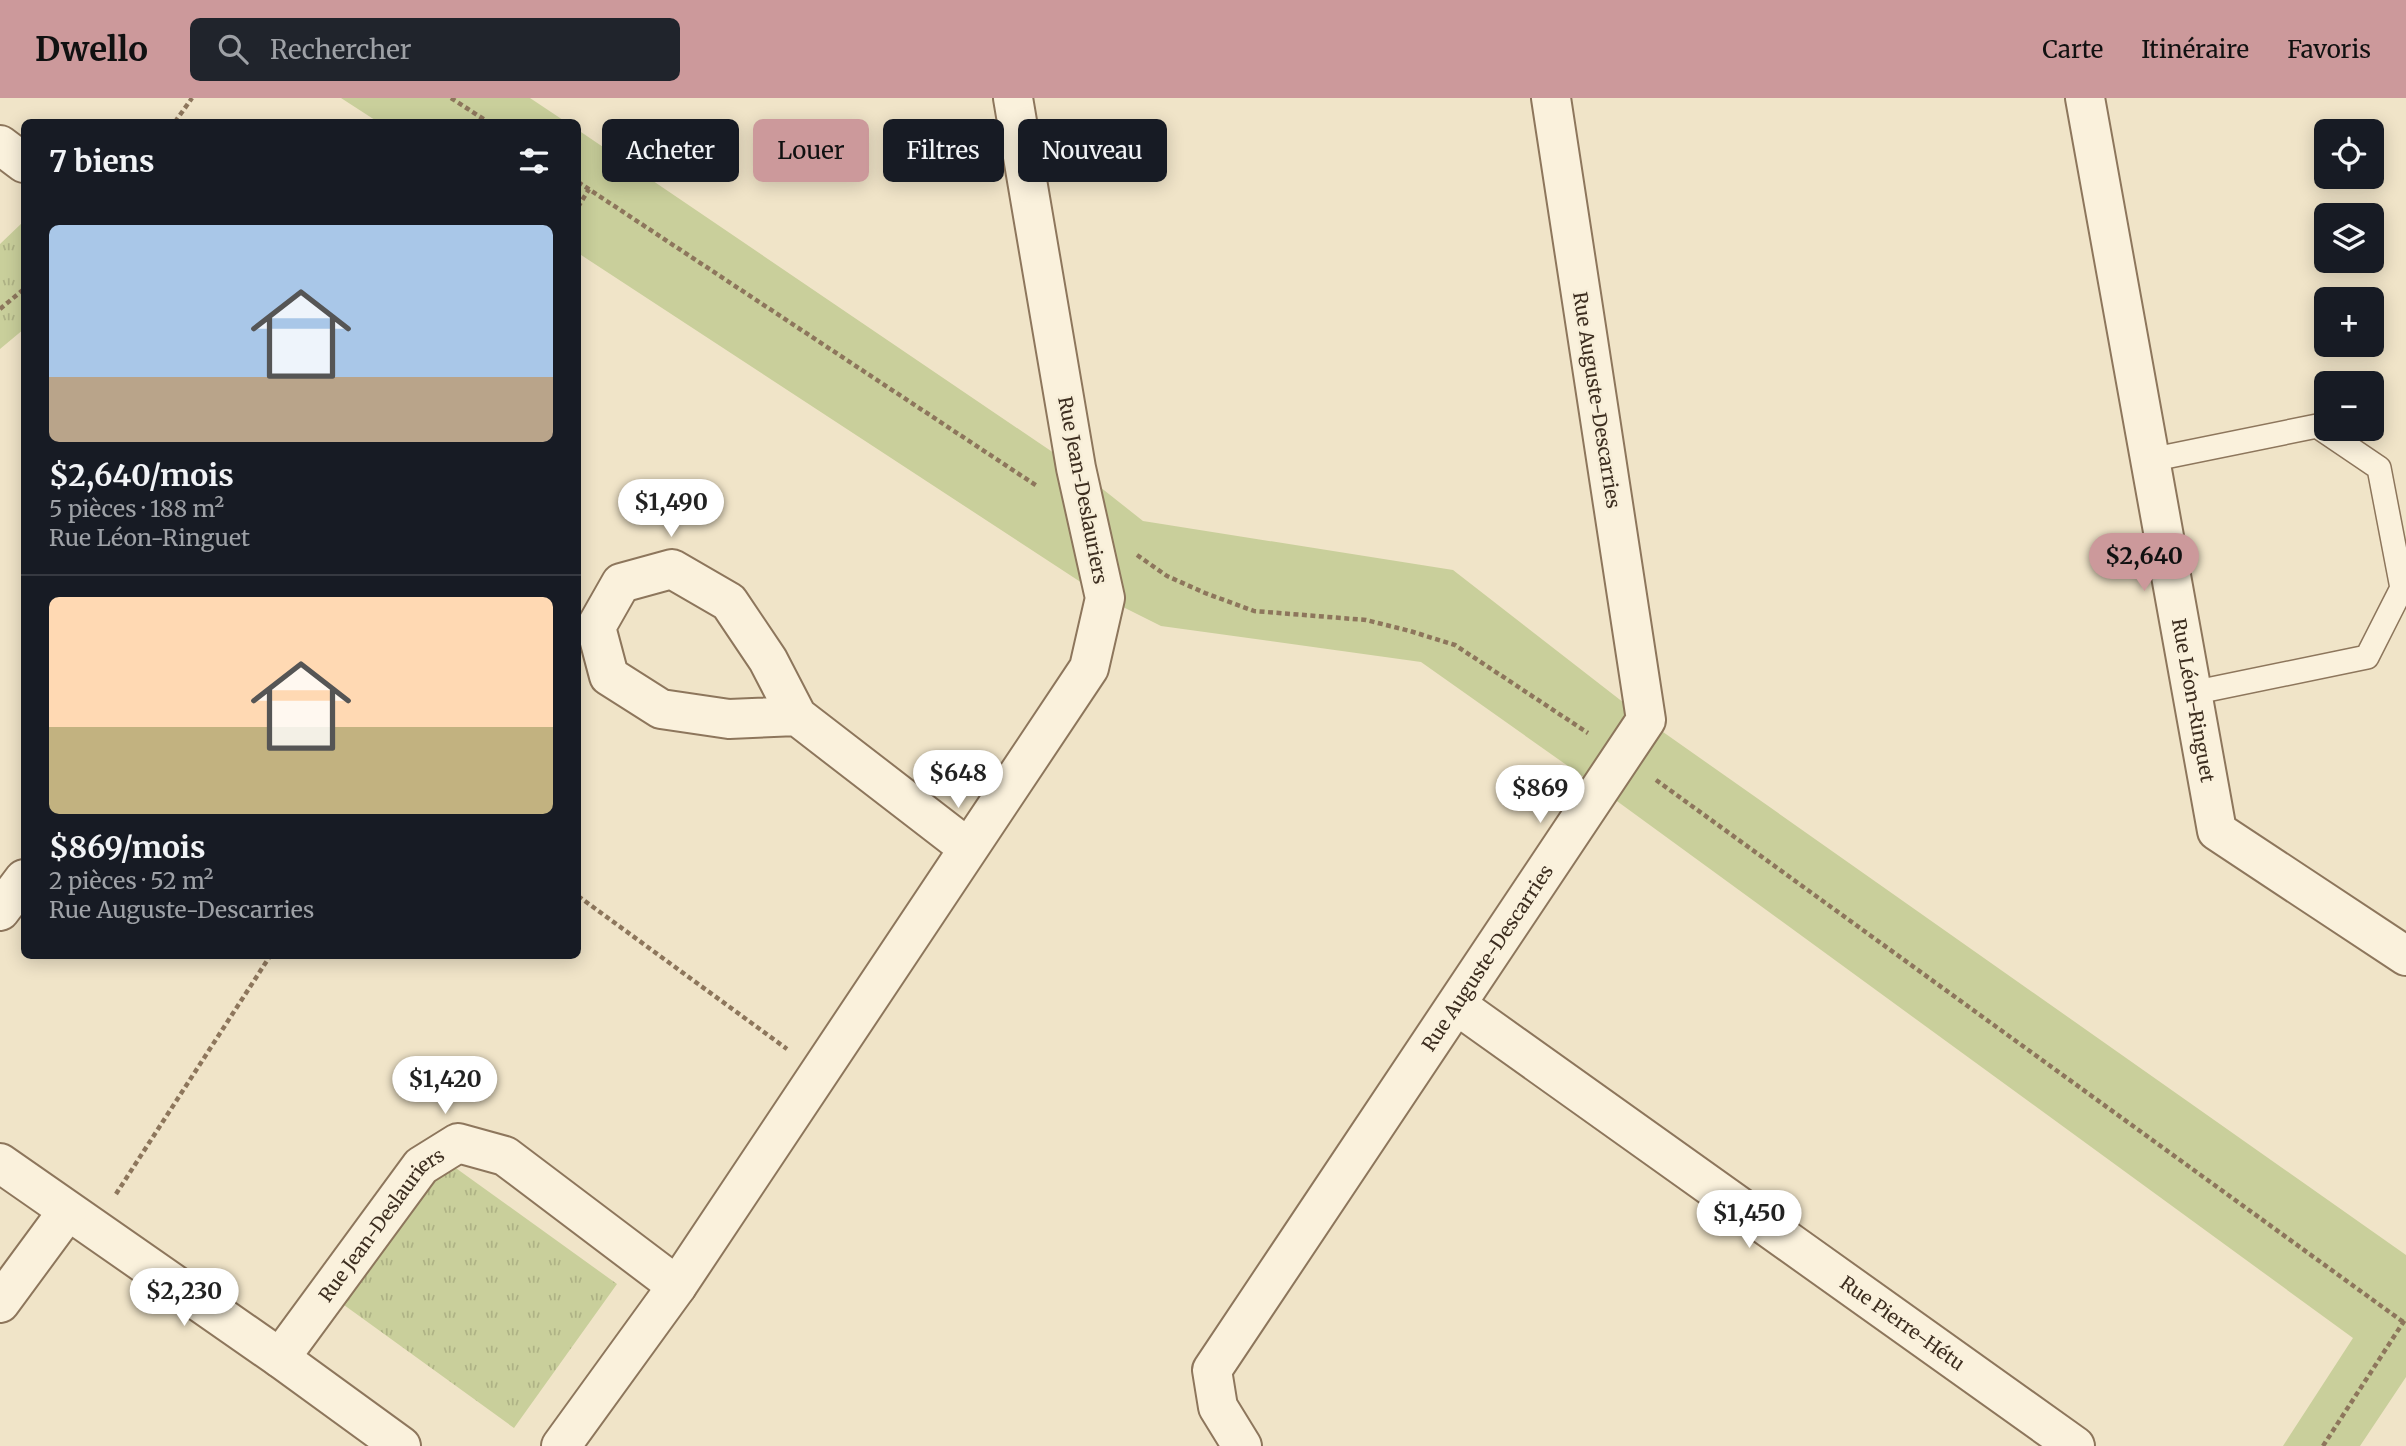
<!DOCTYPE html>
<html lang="fr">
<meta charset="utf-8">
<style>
body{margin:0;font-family:Merriweather,serif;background:#20242c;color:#f1f3f6;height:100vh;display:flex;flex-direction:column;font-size:26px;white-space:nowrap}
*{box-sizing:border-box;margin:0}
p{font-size:23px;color:#9ea1a6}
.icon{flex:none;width:38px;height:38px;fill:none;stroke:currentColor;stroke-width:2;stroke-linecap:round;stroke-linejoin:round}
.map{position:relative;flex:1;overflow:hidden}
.panel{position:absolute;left:21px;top:21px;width:560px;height:840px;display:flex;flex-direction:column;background:#171b24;border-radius:10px;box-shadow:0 4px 18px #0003}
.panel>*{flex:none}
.top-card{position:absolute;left:602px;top:21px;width:665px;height:63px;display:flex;gap:14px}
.controls{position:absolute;left:2314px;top:21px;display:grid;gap:14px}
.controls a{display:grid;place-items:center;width:70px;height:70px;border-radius:10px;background:#171b24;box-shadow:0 4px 18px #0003;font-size:35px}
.price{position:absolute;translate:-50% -60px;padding:0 16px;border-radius:24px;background:#fff;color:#222;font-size:23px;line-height:46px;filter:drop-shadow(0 2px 4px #0008)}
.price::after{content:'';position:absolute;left:50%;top:42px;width:21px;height:16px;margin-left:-10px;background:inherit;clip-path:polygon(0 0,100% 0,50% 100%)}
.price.selected{background:#cc999b;color:#111}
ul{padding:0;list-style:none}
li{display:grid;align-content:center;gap:14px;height:371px;padding:0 28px}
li+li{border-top:2px solid #363941}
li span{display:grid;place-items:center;height:217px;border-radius:10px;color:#555}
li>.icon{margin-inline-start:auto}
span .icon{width:126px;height:126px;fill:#fffc;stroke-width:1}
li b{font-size:30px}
h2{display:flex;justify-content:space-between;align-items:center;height:84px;padding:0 28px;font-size:30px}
.pill{padding:0 24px;border-radius:10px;background:#171b24;box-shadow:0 4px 18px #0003;font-size:24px;line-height:63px}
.pill.selected{background:#cc999b;color:#111}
header{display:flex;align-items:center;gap:42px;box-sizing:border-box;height:98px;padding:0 35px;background:#cc999b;color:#111}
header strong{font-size:33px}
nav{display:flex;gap:38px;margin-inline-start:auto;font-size:24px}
.search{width:490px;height:63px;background:#20242c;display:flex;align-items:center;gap:18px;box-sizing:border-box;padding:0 24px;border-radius:10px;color:#9ea1a6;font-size:26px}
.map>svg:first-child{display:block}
</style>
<header>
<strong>Dwello</strong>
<div class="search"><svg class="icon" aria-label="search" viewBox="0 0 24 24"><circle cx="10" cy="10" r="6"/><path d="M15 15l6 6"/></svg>Rechercher</div>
<nav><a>Carte</a><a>Itinéraire</a><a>Favoris</a></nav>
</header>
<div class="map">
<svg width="2406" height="1348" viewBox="0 0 2406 1348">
<defs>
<pattern id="grass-tufts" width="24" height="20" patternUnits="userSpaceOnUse" patternTransform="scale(1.75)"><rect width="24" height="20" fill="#c9cf9b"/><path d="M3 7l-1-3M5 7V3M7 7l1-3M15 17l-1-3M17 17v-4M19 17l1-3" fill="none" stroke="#aeb285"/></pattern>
</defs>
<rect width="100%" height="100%" fill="#f0e4c8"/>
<path fill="url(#grass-tufts)" d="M24,123v108l-24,20v-105z
M446,1063l171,123 -103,144 -170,-123z"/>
<path fill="#c9cf9b" d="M341,0h189l36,24h-188z
M578,32l498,338 67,53 310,49 193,150 760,535v122l-46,69h-77l70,-108 -754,-550 -178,-126 -260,-36 -56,-28 -527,-345z"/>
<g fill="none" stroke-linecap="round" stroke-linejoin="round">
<defs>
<path id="service" d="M2150,362l167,-34 62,42 23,120 -35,69 -175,36"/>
<g id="minor">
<path id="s1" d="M2085,0l132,733 189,125"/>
<path d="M0,47l24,18"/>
<path d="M797,618l-68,3 -68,-10 -52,-33 -13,-49 25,-44 51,-14 57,33 39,58 29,56 171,132"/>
<path d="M0,813l24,-32"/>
<path id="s2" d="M1458,908l617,440"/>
<path d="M0,1065l280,195 121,88"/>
<path d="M0,1205l67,-91"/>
<path id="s3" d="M280,1260l141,-192 37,-23 47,13 172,130"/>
<path d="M561,1348l116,-160 412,-618 16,-70 -29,-130 -63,-370"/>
<path id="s4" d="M1242,1348l-24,-39 -6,-37 434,-650 -95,-622"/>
</g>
</defs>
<use href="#service" stroke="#8d765c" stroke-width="26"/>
<use href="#minor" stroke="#8d765c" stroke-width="42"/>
<path stroke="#8d765c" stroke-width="4.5" stroke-dasharray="5 3.5" stroke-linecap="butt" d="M451,0l37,24
M175,24l17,-24
M578,84l459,304
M578,109l11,-18
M0,211l24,-20
M1137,457l30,21 38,17 49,18 112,9 44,11 45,14 133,88
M1656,682l750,544
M578,798l209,153
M116,1096l154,-238
M2323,1348l83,-128"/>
<use href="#service" stroke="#faf1dc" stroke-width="23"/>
<use href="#minor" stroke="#faf1dc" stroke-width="38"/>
</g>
<g text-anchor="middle" stroke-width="5" stroke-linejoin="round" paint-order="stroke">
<g font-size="19" fill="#3d2e20" stroke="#f7eed8">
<text transform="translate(1597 302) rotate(81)" y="7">Rue Auguste-Descarries</text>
<text transform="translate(1083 392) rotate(79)" y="7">Rue Jean-Deslauriers</text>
<text dy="7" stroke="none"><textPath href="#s1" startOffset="612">Rue Léon-Ringuet</textPath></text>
<text dy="7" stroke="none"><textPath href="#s4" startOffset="579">Rue Auguste-Descarries</textPath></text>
<text dy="7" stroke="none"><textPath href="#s3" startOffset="168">Rue Jean-Deslauriers</textPath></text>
<text dy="7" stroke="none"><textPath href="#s2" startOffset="546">Rue Pierre-Hétu</textPath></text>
</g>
</g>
</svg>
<div class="controls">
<a><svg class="icon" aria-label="locate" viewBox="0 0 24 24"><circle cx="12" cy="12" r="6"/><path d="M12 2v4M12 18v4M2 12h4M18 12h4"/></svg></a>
<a><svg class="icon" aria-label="layers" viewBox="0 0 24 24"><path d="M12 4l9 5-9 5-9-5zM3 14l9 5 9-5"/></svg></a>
<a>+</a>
<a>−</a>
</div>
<b class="price" style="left:671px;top:441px">$1,490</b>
<b class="price selected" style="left:2144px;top:495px">$2,640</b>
<b class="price" style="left:958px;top:712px">$648</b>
<b class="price" style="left:1540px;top:727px">$869</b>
<b class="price" style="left:445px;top:1018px">$1,420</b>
<b class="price" style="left:1749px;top:1152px">$1,450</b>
<b class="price" style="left:184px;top:1230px">$2,230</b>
<div class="top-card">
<a class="pill">Acheter</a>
<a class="pill selected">Louer</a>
<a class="pill">Filtres</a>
<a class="pill">Nouveau</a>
</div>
<section class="panel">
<h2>7 biens<svg class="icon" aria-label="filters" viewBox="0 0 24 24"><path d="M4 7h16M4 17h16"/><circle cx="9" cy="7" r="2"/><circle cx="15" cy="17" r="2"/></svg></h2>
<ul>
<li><span style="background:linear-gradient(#a9c7e8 70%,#b9a48a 0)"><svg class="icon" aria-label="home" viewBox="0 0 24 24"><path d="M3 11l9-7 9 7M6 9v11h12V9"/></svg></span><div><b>$2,640/mois</b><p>5 pièces · 188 m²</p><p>Rue Léon-Ringuet</p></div></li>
<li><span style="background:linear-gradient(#ffd9b3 60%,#c2b280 0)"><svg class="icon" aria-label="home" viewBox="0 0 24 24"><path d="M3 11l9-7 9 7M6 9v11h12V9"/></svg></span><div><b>$869/mois</b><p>2 pièces · 52 m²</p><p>Rue Auguste-Descarries</p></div></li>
</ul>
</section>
</div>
